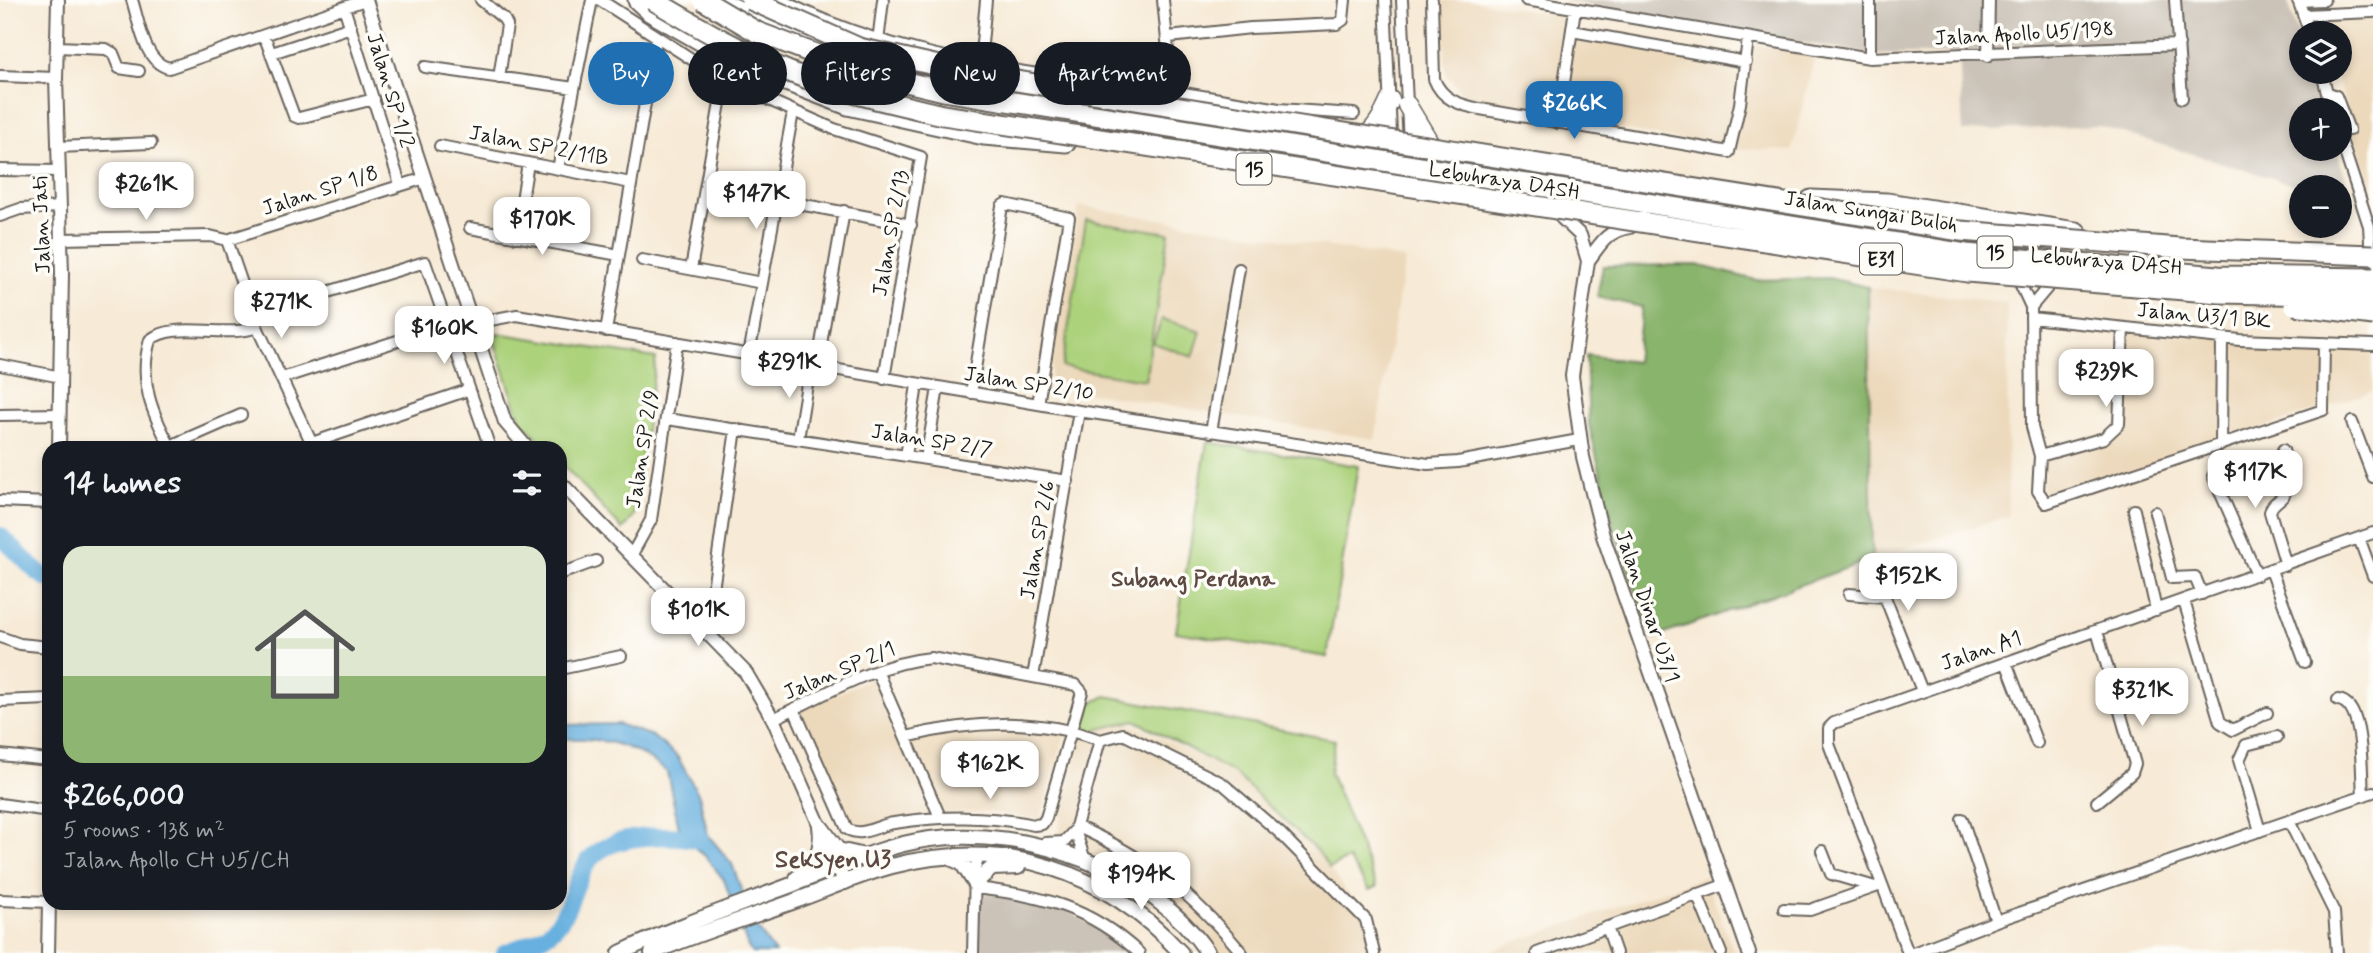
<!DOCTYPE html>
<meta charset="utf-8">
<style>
body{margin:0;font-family:Mynerve,sans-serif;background:#242831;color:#f1f3f6;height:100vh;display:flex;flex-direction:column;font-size:26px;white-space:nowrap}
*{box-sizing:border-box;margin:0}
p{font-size:23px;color:#9ea1a6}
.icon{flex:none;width:38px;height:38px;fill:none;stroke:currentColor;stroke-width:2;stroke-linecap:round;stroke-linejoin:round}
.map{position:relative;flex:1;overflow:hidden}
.details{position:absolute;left:42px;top:441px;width:525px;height:469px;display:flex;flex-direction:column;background:#171b24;border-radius:21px;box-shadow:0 4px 10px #0003}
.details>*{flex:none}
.guide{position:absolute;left:588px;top:42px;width:665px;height:63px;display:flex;gap:14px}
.controls{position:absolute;left:2289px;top:21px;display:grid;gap:14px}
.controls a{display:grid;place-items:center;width:63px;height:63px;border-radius:50%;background:#171b24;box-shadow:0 4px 10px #0003;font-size:35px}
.price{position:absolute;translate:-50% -60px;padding:0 16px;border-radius:14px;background:#fff;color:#222;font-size:23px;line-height:46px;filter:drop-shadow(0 2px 4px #0008)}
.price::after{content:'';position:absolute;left:50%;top:42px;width:21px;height:16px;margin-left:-10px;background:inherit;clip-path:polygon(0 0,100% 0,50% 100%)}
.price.active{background:#1f6fb2;color:#fff}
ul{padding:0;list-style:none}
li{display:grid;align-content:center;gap:14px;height:371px;padding:0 21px}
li+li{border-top:2px solid #363941}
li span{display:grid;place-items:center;height:217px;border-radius:21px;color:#555}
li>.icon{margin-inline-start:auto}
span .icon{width:126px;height:126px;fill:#fffc;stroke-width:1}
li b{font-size:30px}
h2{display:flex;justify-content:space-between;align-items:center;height:84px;padding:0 21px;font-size:30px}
.chip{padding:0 24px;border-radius:32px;background:#171b24;box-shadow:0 4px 10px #0003;font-size:24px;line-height:63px}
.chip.active{background:#1f6fb2;color:#fff}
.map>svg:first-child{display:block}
</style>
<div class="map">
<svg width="2373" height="953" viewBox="0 0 2373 953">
<rect width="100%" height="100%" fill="#fdfcf7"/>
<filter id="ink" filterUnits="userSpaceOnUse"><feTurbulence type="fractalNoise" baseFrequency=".0143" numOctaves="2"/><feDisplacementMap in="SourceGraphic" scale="14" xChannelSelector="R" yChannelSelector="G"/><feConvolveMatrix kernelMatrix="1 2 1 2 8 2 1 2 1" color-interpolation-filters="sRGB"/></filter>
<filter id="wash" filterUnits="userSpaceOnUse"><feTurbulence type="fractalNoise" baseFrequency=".00686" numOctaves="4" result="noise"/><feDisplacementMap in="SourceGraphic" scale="28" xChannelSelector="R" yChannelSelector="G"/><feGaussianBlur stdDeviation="1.57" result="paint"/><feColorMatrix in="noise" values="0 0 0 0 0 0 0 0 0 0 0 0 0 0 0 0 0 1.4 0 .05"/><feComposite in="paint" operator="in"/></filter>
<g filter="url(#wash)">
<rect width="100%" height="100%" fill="#f7ead6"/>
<path fill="#ecd8ba" d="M1442,0h26l100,17 -2,16 183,33 2,-22 64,11 -23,96 -66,-3 -257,-45 -23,-29z
M2373,19v173l-38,-120h5v-39h-15l3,-9 11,-4z
M1079,206l326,53 -30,180 -326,-53z
M1868,287l139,16 1,213 -136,43z
M2127,332l246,16v43l-325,109 -6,-11 2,-31 63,-19 15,-14z
M875,676l28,66 26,-8 77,-7 60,5 -26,88 -55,-8 -40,1 -56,7 -24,9 -16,-3 -49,-115z
M1089,704l145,69 85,80 47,67 12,33h-158l-24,-27 -51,-45 -36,-18 -54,-19z
M1705,877l29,76h-247l30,-12z"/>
<path fill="#cbc3b8" d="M1559,0h728l14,43v29h10l13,38h-23v39h35l18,54 -14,-4v-12h-38l-202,-61 -137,5 -4,-78 -85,2z
M978,892l78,13 63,34 14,14h-156z"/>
<path fill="#acd27c" stroke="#64774c" stroke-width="2" d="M1086,220l83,13 -24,147 -83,-13z
M1162,319l39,12 -8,26 -40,-14z
M497,333l159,25 -22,158 -11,14 -63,-68v-14h-13l-27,-29 -26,-79z
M1207,442l151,24 -31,191 -151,-25z
M1106,696l229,44 -5,33 47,114 -8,3 -21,-31 -19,9 -10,-15 -85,-80 -99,-53 -43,11 -8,-5 5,-22z"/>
<path fill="#89b46c" stroke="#526844" stroke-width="2" d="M1697,265l59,15 73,-2 39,9 4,272 -219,79 -37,-101 -27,-112 -3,-70 50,7 6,-55 -45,-10 6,-31z"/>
<path fill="#67b0df" stroke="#42667e" stroke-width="2" d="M18,543l24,27 7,3v11l-26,-18 -15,-16z
M618,724l34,12 25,20 22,39 9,40 24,29 21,58 22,31h-23l-4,-6 -24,-67 -19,-24 -17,-14 -9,-14 -12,-56c-33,-28 -64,-35 -107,-33v-14z"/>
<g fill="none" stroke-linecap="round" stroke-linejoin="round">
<path stroke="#67b0df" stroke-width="18" d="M0,536c17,13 30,34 49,43
M505,953c16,-6 35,-12 48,-24 19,-18 21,-52 38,-71 23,-25 79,-24 109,-18"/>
</g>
</g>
<g filter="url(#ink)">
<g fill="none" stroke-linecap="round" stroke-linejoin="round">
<defs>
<path id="minor" d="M132,0c7,21 12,63 37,68l196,-68
M481,0l23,19 3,6 -8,53
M600,0l124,80 110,49 87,28 -37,222
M781,0c113,59 241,71 366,90l25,1 107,18 75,5
M1163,0l9,91
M1385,0l7,156 -3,20 4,10
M1402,0l7,145 -2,23
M1432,0l2,79c8,21 26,26 46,30l249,43 11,-48 8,-65
M1526,0l344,58 309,-13
M2175,0l7,98
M2298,0l12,33
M2298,1l26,-1
M344,7l56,177
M2303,15l70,-3
M1572,31l174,31
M264,35l30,81 5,2 75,-19
M1169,37l82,-9 86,-4 6,-4 2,-20
M878,42l5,-42
M57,47l49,2 7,4 6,15 20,3
M272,53l79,-26
M1988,56l1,-56
M1870,58v-58
M980,65l6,-65
M425,67l149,21
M2322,72l9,38
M0,76l56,2
M2329,93l7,3 13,34
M1558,123l17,-114
M2340,137l29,89 3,49
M440,146l191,37
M58,147l93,-4
M558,169l34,-169
M0,170l59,1
M778,200l133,25
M0,216l20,-7 40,-2
M470,228l149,27
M516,237l12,-74
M61,239l149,-3 17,4 198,-62
M227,240l30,87 57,121
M642,260l120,23
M691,269l33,-189
M2018,279l13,28 1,120 8,29 -2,35 8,12 277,-93 1,-67
M2031,307l21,-25
M253,315l172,-53 65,186
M2031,318l209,22 133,5
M474,323l43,-8 562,96 349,53 30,-2 121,-22
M606,331l50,-292
M749,355l44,-243
M0,365l61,12
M817,367l27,-156
M282,378l165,-53
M971,393l31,-187 3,-2 64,14 -31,186
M0,415l60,-1
M667,419l401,62
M2352,422l21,55
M1211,432l28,-163
M798,439l12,-73
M312,443l156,-53
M2221,445l1,-107
M170,446l71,-31
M171,448c-19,-35 -33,-67 -21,-108 24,-20 76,-1 107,-13
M2283,450c4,12 8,32 1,45 -5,7 -12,7 -14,17l16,53
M906,456l11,-71
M2040,456l64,-18 15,-14 4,-96
M926,459l12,-71
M2213,476l44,99
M0,501l49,2
M2134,510l22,100
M2155,512l17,66 23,-1 7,17
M2359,538l14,38
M631,556l20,-36 26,-178
M2271,570l34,92
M560,574l36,-13
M1849,594l36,3 37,94
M2184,601l36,121 13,8 34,-17
M691,617l18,-20 5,-14 22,-154
M2097,631l38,133 -3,9 -35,29
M0,637l20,7 29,3
M2006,662l31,81
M560,669l61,-13
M877,671l63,146
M1033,677l46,-266
M2338,700c27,3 23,74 25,96
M0,701l49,-2
M773,719c49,-23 103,-56 158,-61l145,27 6,7 -36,126 -4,6 -8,1c-48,-10 -92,-9 -140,-2 -17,2 -31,15 -47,6l-53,-120
M906,737c63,-16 133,-20 194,3
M1100,740l23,-6 99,49 58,50 86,87 8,33
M0,755l49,5
M0,804l49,7
M1962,819l34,102
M2289,821l45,91 3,41
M1076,826c72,32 116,67 166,127
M2260,831l-21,-71 7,-15 31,-8
M1045,843l19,-1 11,-12
M1822,851l9,23 44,13
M1091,862l-7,-5 -9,-27 25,-90
M975,888c65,7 115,19 164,65
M1697,894l24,59
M0,900l49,2
M1784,909l26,1 71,-25
M1607,927l9,26
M973,953l2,-85 5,-14
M1537,953l187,-68
M1908,953l-79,-209v-16l5,-5 539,-190
M1913,953l83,-32 377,-129"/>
<path id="tertiary" d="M58,0l-2,78 6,195 -3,175
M366,0l139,422 22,26
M1562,218l18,17 8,26 -16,115 11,81 20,79 146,417
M1588,261c12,-17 20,-31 42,-34
M560,482l186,191 27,46 72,164
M48,953l1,-50"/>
<path id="secondary" d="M821,827l17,23 27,6
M948,857l14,6 13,20 17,-15 26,-1
M797,878c20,-11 26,-30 23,-52
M620,953c56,-27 116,-47 174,-69 44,-17 89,-39 136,-45 97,-13 222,31 278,114
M652,953c45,-20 93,-34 140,-51 33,-12 66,-27 100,-36 112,-29 211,3 289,87"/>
<path id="trunk" d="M725,4l87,40 137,39
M1407,105l24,40 35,24
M1323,146c40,-5 50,-7 67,-46"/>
<path id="motorway" d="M638,0l13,12 91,52 106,41 136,30 82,7
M1629,193l71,3
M1811,200l76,3 189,29"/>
</defs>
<use href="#minor" stroke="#69645d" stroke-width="14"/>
<use href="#tertiary" stroke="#69645d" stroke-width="16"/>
<use href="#secondary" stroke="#69645d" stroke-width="18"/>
<use href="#trunk" stroke="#69645d" stroke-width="21"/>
<use href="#motorway" stroke="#69645d" stroke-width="23"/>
<use href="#minor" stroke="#fff" stroke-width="10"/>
<use href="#tertiary" stroke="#fff" stroke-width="12"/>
<use href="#secondary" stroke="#fff" stroke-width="14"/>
<use href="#trunk" stroke="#fff" stroke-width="18"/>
<use href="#motorway" stroke="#fff" stroke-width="19"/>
<defs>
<path id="motorway-bridge" d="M653,0c45,27 90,53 139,73 48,19 100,30 151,42l1024,157 253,21 153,3
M703,0l54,32 103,39 84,20 1022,163 252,22 155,2
M751,0l108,48 120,27 982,156 219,17 193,7
M2294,305l79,10"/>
</defs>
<use href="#motorway-bridge" stroke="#69645d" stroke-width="23" stroke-linecap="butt"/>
<use href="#motorway-bridge" stroke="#fff" stroke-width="19"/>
</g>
</g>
<g text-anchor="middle" stroke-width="7" stroke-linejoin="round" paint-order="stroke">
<g fill="#fdfcf7" stroke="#605f5e" stroke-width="2">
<rect x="1236.5" y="153.5" width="35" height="31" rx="5"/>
<rect x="1977.5" y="236.5" width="35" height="31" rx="5"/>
<rect x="1860" y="243.5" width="42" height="31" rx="5"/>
</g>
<g font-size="19" font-weight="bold" fill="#1c1c1c">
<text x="1254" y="176">15</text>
<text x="1995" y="259">15</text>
<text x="1881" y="266">E31</text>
</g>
<g font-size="21" fill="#1c1c1c" stroke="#fdfcf7">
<text transform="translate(2024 33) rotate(-3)" y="7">Jalan Apollo U5/198</text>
<text transform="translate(391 90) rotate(73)" y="7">Jalan SP 1/2</text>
<text transform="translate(539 145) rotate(11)" y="7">Jalan SP 2/11B</text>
<text transform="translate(1504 180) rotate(9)" y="7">Lebuhraya DASH</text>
<text transform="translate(320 190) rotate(-18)" y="7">Jalan SP 1/8</text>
<text transform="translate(1871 211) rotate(9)" y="7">Jalan Sungai Buloh</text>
<text transform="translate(41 225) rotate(-92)" y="7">Jalan Jati</text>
<text transform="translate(890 233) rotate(-80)" y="7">Jalan SP 2/13</text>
<text transform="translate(2106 261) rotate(5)" y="7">Lebuhraya DASH</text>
<text transform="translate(2204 315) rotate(5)" y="7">Jalan U3/1 BK</text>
<text transform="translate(1029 383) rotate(9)" y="7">Jalan SP 2/10</text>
<text transform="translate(932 440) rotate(9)" y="7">Jalan SP 2/7</text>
<text transform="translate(642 449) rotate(-81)" y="7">Jalan SP 2/9</text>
<text transform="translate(1037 540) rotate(-80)" y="7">Jalan SP 2/6</text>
<text transform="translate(1648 606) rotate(71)" y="7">Jalan Dinar U3/1</text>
<text transform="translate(1981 650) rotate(-19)" y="7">Jalan A1</text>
<text transform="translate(839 670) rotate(-23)" y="7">Jalan SP 2/1</text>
</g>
<g font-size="23" font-weight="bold" fill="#5c4941" stroke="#fdfcf7">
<text x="1193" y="586">Subang Perdana</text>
</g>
<g font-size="24" font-weight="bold" fill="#5c4941" stroke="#fdfcf7">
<text x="833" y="867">Seksyen U3</text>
</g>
</g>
</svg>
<div class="controls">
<a><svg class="icon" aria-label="layers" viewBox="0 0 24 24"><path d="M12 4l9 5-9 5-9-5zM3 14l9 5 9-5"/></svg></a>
<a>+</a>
<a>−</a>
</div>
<b class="price active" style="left:1574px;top:141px">$266K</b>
<b class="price" style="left:146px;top:222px">$261K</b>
<b class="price" style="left:756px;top:231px">$147K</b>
<b class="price" style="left:542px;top:257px">$170K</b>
<b class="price" style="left:281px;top:340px">$271K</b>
<b class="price" style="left:444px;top:366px">$160K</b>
<b class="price" style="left:789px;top:400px">$291K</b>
<b class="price" style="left:2106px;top:409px">$239K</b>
<b class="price" style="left:2255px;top:510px">$117K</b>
<b class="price" style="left:1908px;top:613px">$152K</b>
<b class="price" style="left:698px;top:648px">$101K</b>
<b class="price" style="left:2142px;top:728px">$321K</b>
<b class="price" style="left:990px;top:801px">$162K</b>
<b class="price" style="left:1141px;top:912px">$194K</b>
<div class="guide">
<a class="chip active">Buy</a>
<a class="chip">Rent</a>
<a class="chip">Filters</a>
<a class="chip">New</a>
<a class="chip">Apartment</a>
</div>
<section class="details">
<h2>14 homes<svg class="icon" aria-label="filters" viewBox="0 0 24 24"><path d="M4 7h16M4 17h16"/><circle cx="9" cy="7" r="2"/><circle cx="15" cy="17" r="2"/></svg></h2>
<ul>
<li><span style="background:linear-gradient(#dfe7d0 60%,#8fb573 0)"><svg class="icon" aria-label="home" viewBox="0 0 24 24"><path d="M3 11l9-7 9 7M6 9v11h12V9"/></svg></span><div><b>$266,000</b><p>5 rooms · 138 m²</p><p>Jalan Apollo CH U5/CH</p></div></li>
</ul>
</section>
</div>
